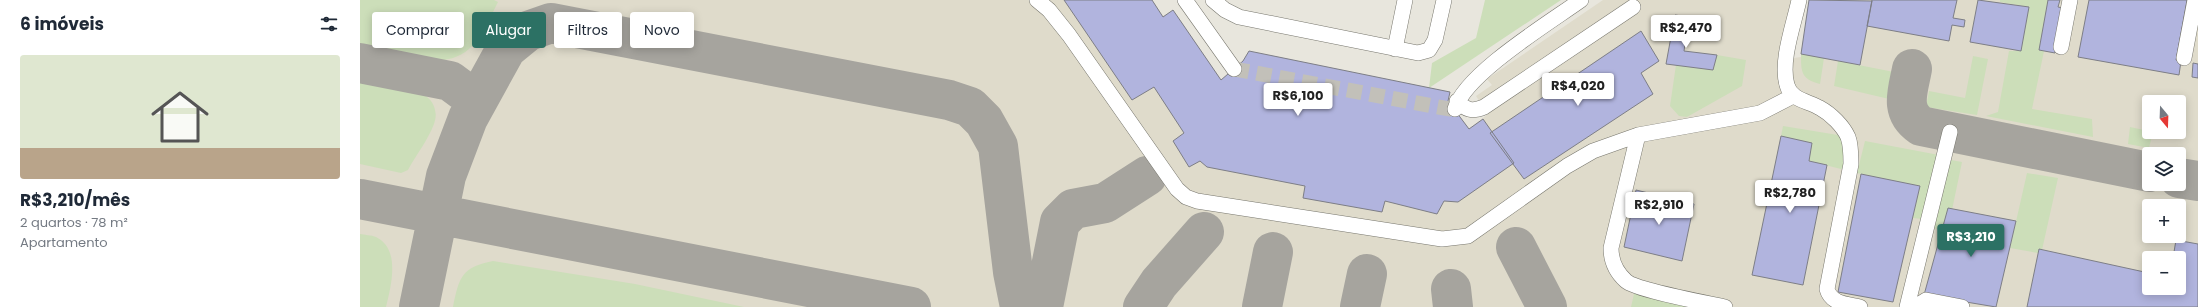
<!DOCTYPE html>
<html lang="pt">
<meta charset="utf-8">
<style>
body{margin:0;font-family:Poppins,sans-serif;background:#f2f2f3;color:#1f2937;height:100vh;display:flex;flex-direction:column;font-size:15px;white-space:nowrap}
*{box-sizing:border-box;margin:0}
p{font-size:13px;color:#747a83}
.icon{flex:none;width:22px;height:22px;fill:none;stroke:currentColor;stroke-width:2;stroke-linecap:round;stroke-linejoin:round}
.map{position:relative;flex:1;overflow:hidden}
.panel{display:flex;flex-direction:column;background:#fff;width:360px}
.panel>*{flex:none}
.hud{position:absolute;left:12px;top:12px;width:380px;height:36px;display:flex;gap:8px}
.needle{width:26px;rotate:161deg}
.controls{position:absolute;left:1782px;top:95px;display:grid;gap:8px}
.controls a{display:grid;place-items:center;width:44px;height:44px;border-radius:4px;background:#fff;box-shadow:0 2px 10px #0003;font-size:20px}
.price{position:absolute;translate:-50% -34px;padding:0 9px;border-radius:4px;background:#fff;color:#222;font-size:13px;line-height:26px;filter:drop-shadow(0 1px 2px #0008)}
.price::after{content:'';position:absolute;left:50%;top:24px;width:12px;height:9px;margin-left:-6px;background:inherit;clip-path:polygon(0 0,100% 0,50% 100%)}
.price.active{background:#2c7164;color:#fff}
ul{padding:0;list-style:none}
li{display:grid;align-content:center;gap:8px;height:212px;padding:0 20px}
li span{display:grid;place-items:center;height:124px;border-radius:4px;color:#555}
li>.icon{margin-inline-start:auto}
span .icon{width:72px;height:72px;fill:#fffc;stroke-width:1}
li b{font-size:17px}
h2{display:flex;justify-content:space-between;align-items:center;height:48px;padding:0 20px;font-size:17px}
.chip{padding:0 14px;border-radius:4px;background:#fff;box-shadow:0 2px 10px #0003;font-size:14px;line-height:36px}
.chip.active{background:#2c7164;color:#fff}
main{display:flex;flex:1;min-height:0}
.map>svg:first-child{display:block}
</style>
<main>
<section class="panel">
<h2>6 imóveis<svg class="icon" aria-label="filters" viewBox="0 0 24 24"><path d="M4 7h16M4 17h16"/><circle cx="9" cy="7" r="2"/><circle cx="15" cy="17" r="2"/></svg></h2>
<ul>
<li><span style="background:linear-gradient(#dfe7d0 75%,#b9a48a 0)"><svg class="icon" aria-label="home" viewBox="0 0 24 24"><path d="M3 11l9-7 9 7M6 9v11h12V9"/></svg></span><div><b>R$3,210/mês</b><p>2 quartos · 78 m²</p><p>Apartamento</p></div></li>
</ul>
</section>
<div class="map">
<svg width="1838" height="307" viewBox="0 0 1838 307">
<rect width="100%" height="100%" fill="#e8e6dd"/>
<path fill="#dfdbcb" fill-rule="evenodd" d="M0,0h792l11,16 10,-6 48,70 22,-19 6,-10 201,41 -2,9 21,28 19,-15 -12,-18 16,-11 -5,-6 116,-79h188l-11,58 6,1 15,-2 8,-57h389v307h-1838zM1789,102h30v30h-30zM1789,154h30v30h-30zM1789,206h30v30h-30zM1789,258h30v30h-30z"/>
<path fill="#ccdeb9" d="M0,0h134l4,2c-8,15 -16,36 -29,47 -27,24 -77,5 -109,-2z
M1125,0h76l-132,88 3,-25 44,-25z
M1640,0h48l-9,50 5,1 -12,58 60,10 1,18 -107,-21 12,-4 11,-61h12l8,-44 -29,-5z
M1441,54l23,4 -4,26c-19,-5 -19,-12 -19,-30z
M1357,55l29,5 -4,26 -55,31 -8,-1 -9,-10 6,-41 37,5z
M1613,56l15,3 -11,56 -51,-8 3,-16 36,7z
M1478,61l56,11 -5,27 -55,-13z
M0,77c24,4 87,9 74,47 -6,16 -18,31 -26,46l-7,3 -41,-9z
M1423,126l55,9 7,9v26l-36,-9 3,-18 -31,-7z
M1770,127l23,5 -4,16 -21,-4z
M1505,141l74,14 -16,64 -10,-1 7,-32 -63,-13z
M1591,160l11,2 -10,48 -10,20 -8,-2z
M1667,173l31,5 -16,72 -3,-1 -1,4 -28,-5z
M0,234c5,1 11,1 16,3 25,12 15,49 10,70h-26z
M133,261l142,23 109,23h-291c6,-30 9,-40 40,-46z
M1278,292l61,15h-68l3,-13z"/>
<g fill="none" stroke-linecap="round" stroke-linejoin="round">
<path stroke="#a6a49e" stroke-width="40" d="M0,63l90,18 27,20
M1552,69c-4,22 -13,42 9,57l228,46
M1819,178l19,3
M0,199l551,108
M1156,247l31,60
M1091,289l2,18
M59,307l27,-131 22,-58 38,-69 22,-18 23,-8 398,77 21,7 14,14 14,25 15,126 7,35
M683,307l17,-85 13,-13 32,-6 42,-27
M783,307l16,-24 45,-51
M902,307l11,-55
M1000,307l7,-33"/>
</g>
<path fill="#b1b4de" stroke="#7d7e86" d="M704,0h88l11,17 10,-7 48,70 22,-19 6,-10 201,41 -2,9 21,28 14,-10 31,44 -56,39 -14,-1 -7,13 -52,-13 -3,11 -79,-14 2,-12 -98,-19 -7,-6 -11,6 -16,-26 11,-8 -30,-46 -22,13z
M1449,0l63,1 -12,64 -59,-11z
M1512,0h85l-4,18 12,2 -1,7 -12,-2 -3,16 -82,-15z
M1618,0l51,7 -8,44 -51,-9z
M1688,0h12l-2,7 5,1 -8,45 -16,-3z
M1729,0h98l-11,60 5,1 -2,14 -101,-18z
M1315,15l14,2 -5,34 33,4 -4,15 -47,-6z
M1281,31l18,30 -18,12 12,21 -129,85 -34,-46z
M1833,63l5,1v14l-6,-1z
M1421,136l31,7 -3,18 18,4 -24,120 -51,-10z
M1501,174l59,12 -27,116 -55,-10z
M1276,190l58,14 -12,57 -58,-14z
M1588,208l68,13 -20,86 -72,-12z
M1816,240l22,4v63h-171l12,-58 110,24v15h30v-30h-6z"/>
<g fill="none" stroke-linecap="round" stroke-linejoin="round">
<path stroke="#c2c0b9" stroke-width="15" stroke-dasharray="15 8" stroke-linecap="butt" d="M874,69l221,41"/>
<defs>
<path id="minor" d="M677,0l12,10 20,25 108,154 9,8 11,4 245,38 26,-3 99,-70 26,-15 45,-16 122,-22 33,-17
M825,0l49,69
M853,0l12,10 14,7 179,36 11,-3 6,-10 9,-40
M1439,0c-5,24 -19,61 -12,85 4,15 21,16 33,23 11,6 23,18 28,29 3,8 3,19 3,27l-24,125c4,15 20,15 33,18
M1701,47l9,-47
M1035,49l10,-49
M1824,58l11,-58
M1097,101c9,9 15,11 27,6l149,-100
M1095,109c10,-35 94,-86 126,-109
M1278,135l-27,113c0,12 5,24 15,33 10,9 81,22 99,26
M1547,307l43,-175
M1555,307l11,-7 36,7"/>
</defs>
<use href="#minor" stroke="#77766d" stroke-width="16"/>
<use href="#minor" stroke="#fff" stroke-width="15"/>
</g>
</svg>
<div class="controls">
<a><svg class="needle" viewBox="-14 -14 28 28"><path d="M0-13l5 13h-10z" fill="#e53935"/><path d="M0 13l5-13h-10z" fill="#747a83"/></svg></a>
<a><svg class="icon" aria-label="layers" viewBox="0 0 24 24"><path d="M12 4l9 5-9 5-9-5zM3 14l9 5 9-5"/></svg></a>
<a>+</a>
<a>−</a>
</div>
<b class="price" style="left:1326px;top:49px">R$2,470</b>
<b class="price" style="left:1218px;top:107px">R$4,020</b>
<b class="price" style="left:938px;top:117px">R$6,100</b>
<b class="price" style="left:1430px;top:214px">R$2,780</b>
<b class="price" style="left:1299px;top:226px">R$2,910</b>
<b class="price active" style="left:1611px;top:258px">R$3,210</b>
<div class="hud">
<a class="chip">Comprar</a>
<a class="chip active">Alugar</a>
<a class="chip">Filtros</a>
<a class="chip">Novo</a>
</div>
</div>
</main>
